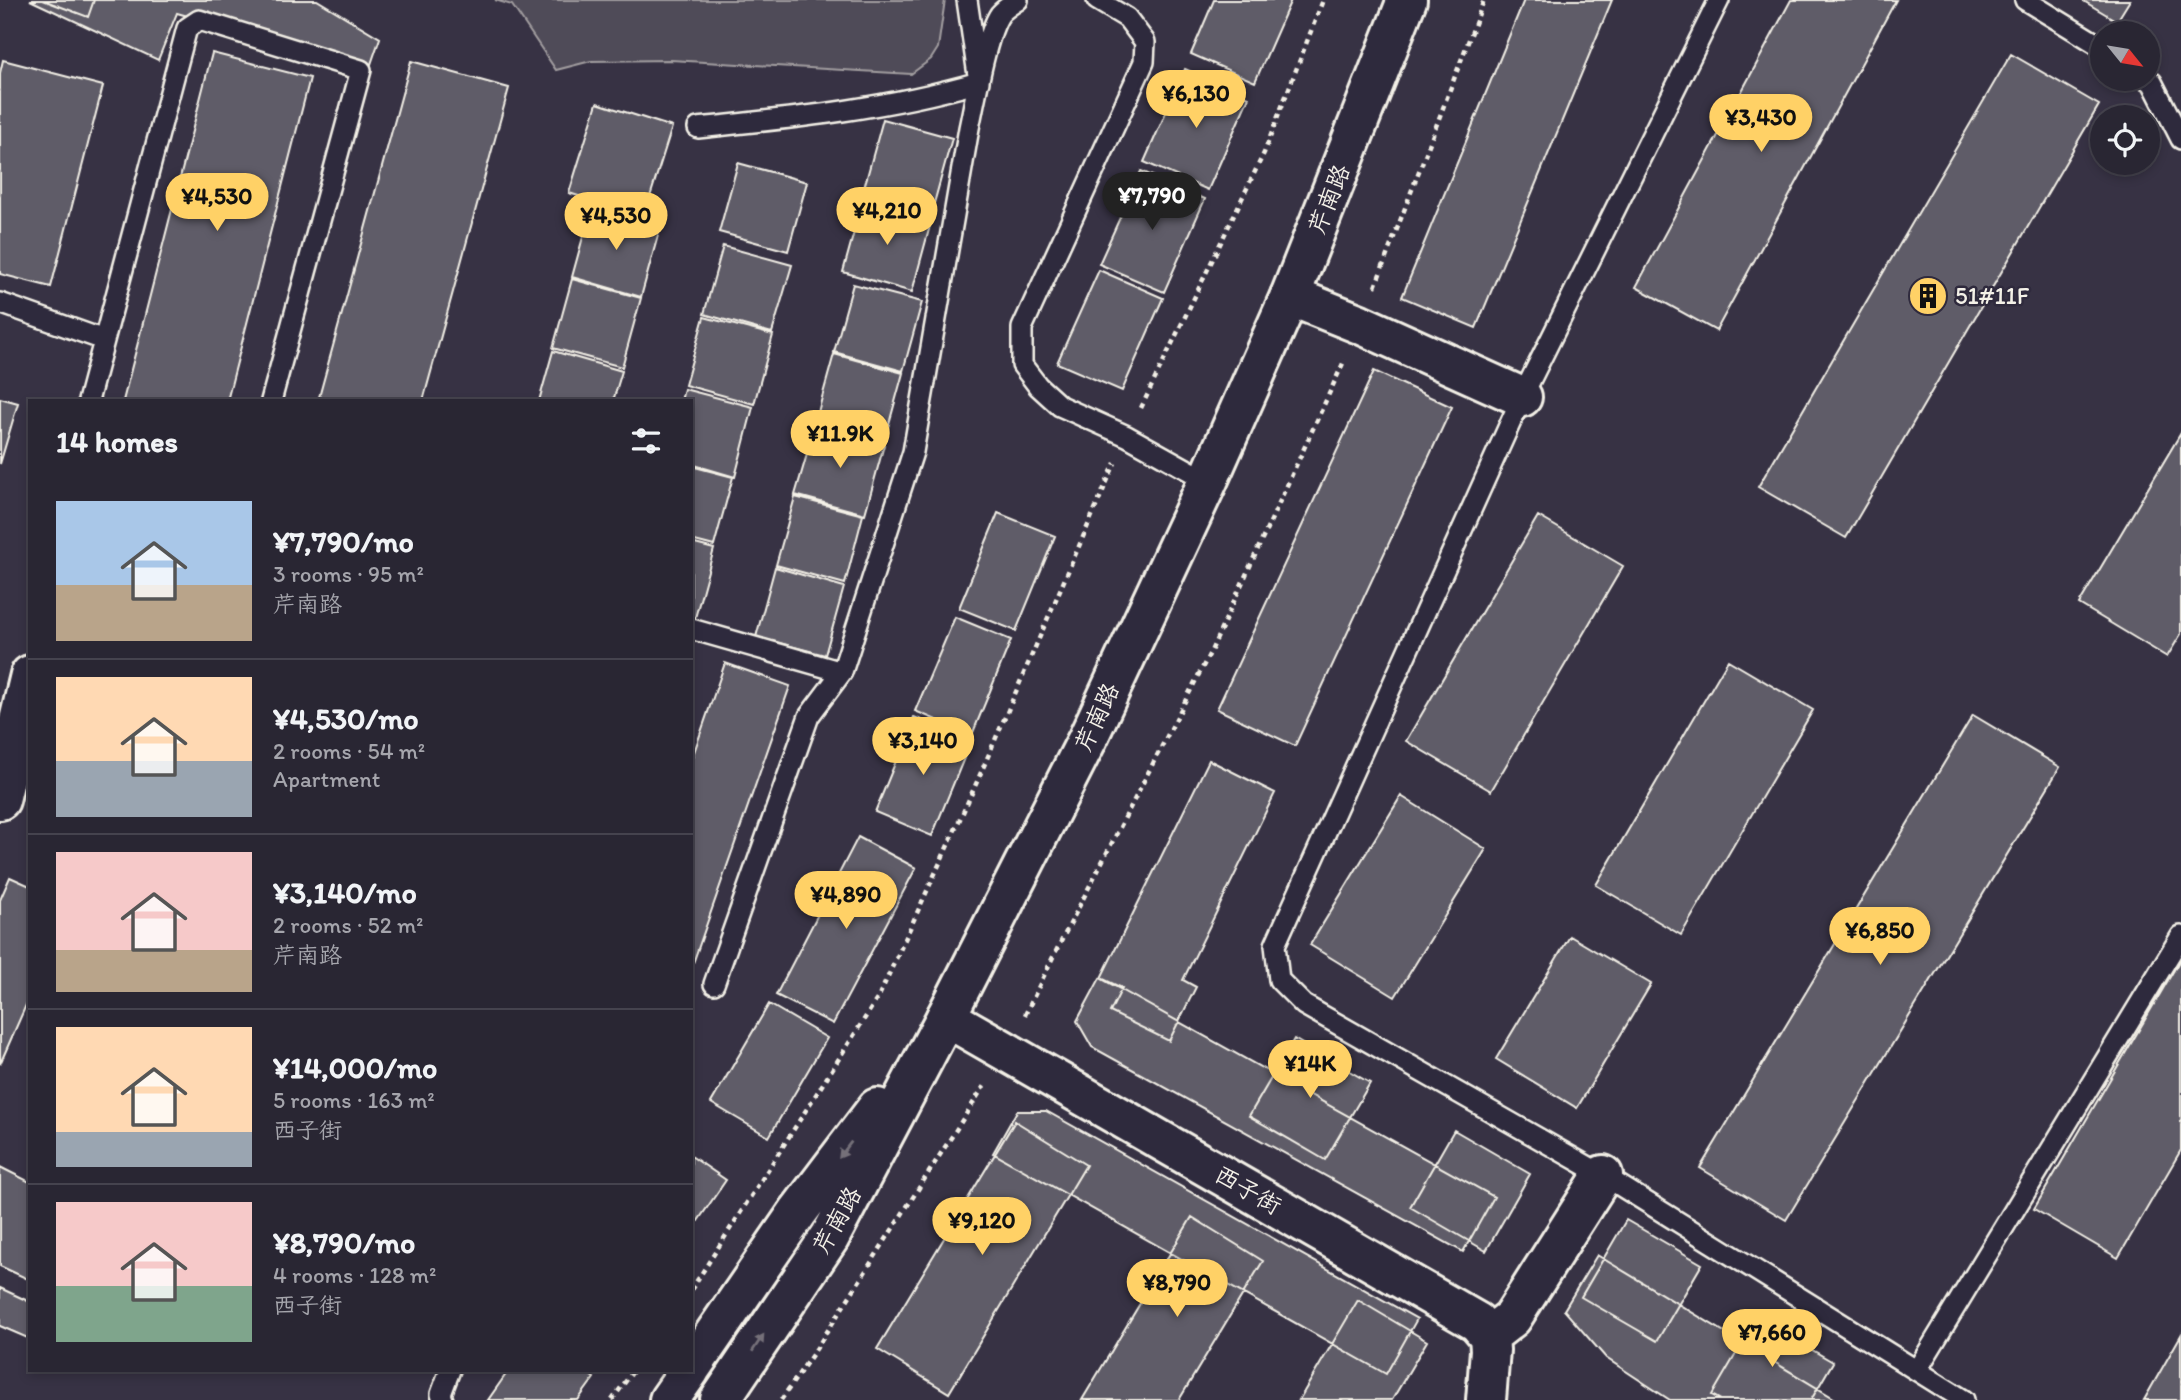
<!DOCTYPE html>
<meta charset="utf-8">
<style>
body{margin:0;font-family:Itim,"LXGW WenKai TC",sans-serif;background:#35323f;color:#f1f3f6;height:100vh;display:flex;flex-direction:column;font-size:26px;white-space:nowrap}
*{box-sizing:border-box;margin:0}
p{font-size:23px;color:#a5a5ac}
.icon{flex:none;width:38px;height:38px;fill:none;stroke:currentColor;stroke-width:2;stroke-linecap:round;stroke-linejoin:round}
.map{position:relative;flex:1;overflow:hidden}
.sheet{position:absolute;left:28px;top:399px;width:665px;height:973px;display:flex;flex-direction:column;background:#292633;border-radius:0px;box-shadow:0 4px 10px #0003,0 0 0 2px #45434e}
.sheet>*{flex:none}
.needle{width:46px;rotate:120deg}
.buttons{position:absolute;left:2090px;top:21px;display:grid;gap:14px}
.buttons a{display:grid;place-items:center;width:70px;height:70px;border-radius:50%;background:#292633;box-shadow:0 4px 10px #0003,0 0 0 2px #45434e;font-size:35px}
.price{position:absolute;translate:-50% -60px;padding:0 16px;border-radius:24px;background:#ffd166;color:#111;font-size:23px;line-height:46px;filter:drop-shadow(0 2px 4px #0008)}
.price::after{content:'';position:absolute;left:50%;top:42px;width:21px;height:16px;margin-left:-10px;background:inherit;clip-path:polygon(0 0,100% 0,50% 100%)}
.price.selected{background:#222;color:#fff}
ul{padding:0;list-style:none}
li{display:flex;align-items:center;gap:21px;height:175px;padding:0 28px}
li+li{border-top:2px solid #45434e}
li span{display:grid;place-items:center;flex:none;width:196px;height:140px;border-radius:0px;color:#555}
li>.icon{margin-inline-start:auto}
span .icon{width:84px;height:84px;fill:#fffc;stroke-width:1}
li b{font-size:30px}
h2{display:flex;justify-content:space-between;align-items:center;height:84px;padding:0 28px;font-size:30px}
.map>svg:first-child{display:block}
</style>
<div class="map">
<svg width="2181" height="1400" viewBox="0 0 2181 1400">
<rect width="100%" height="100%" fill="#373244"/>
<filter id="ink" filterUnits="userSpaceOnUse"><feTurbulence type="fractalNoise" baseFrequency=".0143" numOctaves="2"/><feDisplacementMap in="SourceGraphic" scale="14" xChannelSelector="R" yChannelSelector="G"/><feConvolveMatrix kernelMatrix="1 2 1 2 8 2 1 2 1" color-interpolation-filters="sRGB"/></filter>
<g filter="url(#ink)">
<path fill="#504b59" stroke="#a29ea0" stroke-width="2" d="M495,0h450l-7,48 -7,11 -20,15 -240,-14 -80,1 -35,9 -44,-65z"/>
<path fill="#5f5c67" stroke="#f4f1e8" stroke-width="2" d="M30,0h287l63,38 -10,29 -193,-54 -19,47z
M43,0h51l-6,17z
M1214,0h77l-36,82 -64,-28z
M1524,0h88l-136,328 -74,-31z
M1791,0h105l-180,331 -80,-44z
M2082,0h48l-13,21z
M212,53l98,25 -83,323h-104z
M2011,54l88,51 -253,433 -88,-51z
M3,60l100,26 -52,201 -51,-13v-201z
M411,61l98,27 -86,313h-105z
M1185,69l64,28 -41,93 -64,-28z
M597,103l75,24 -28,89 -75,-23z
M883,119l69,19 -19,69 -69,-19z
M738,163l69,19 -19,69 -69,-19z
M1141,171l64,28 -41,93 -65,-28z
M862,203l69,19 -19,70 -69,-20z
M591,208l69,20 -19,69 -69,-20z
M723,246l69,19 -20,68 -68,-19z
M1099,270l64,28 -41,93 -65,-28z
M572,279l69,19 -19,69 -69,-19z
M853,284l69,18 -19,69 -69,-19z
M704,317l69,18 -19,69 -69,-19z
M553,351l69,20 -9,30h-74z
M834,354l69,19 -19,69 -69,-19z
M1374,371l78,36 -157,339 -78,-37z
M684,389l69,18 -18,70 -44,-13v-63h-10z
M0,398l18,5 -18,61z
M815,427l69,18 -19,69 -70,-19z
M2181,433v201l-14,23 -88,-53z
M691,466l42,11 -19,69 -23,-6z
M795,497l68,18 -18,69 -69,-19z
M998,513l57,23 -39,95 -57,-23z
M1538,516l85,50 -132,225 -85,-50z
M691,543l23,6 -19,69 -4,-1z
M775,567l69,20 -19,68 -69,-18z
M955,617l56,23 -39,95 -57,-24z
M1728,660l85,50 -132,225 -85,-50z
M725,663l65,23 -99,283v-208z
M1973,715l87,52 -274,453 -86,-52z
M914,717l57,24 -39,95 -57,-24z
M1209,760l66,33 -92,187 13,7 -27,54 -59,-29 12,-24 -21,-10z
M1401,796l85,53 -91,148 -85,-52z
M858,837l58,31 -83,156 -57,-29z
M10,877l20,9v110l-30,68v-164z
M1570,936l81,48 -74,124 -81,-49z
M2181,958v192l-63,108 -84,-49z
M1100,978l394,219 -31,55 -371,-205 -15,-26z
M769,1004l58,34 -58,99 -58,-34z
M1294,1039l76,44 -45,77 -76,-44z
M1017,1111h29l371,208 -31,55 -393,-221z
M1015,1121l71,44 -137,228 -72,-44z
M1454,1130l76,44 -44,77 -76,-44z
M691,1156l35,24 -35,51z
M0,1167l30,15v98l-30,-14z
M1192,1217l71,44 -84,139h-97z
M1626,1220l76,44 -45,77 -76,-44z
M1597,1255l240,145h-167l-64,-42 -42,-48z
M0,1288l30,14v37l-30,-13z
M1358,1300l69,41 -35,59h-93z
M1757,1318l76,44 -22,38h-90l-9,-5z
M2181,1335v65h-37z
M509,1370h74l11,8 -16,22h-90z"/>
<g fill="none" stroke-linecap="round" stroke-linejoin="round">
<defs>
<path id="service" d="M1097,0l30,18 18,24 -1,20 -122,266v37l16,21 22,20 67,30 81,45
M1719,0l-197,397 -247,548 4,35 25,25 299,170 361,225
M2025,0l77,47
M2147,79l5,3 29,57
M698,128c97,-10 187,-19 281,-46l-12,-82
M0,303l104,37
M88,401l99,-373 12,-8 162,50 -90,331
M691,629l151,43
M714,984l95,-268 33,-44 71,-220 56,-324c6,-27 17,-94 31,-114 4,-5 12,-10 18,-14
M1917,1370l264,-434
M443,1400l-2,-6 9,-24"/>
<path id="minor" d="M1290,296l70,28 162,73
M0,800l30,-125
M946,1017l531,305 12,14 1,14 -4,50
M1489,1336l23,-18 91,-143"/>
<path id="secondary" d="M691,1368l107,-156 79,-104
M669,1400l21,-30
M720,1400l110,-163 116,-220 141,-277 121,-259 82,-185 117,-296"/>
</defs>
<use href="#service" stroke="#f4f1e8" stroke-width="24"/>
<use href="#minor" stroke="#f4f1e8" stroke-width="44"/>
<use href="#secondary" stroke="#f4f1e8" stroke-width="44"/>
<path stroke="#f4f1e8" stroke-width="4.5" stroke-dasharray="5 5" stroke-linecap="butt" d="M1375,287l109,-287
M1141,408l123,-255 59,-153
M1025,1015l28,-58 159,-308 133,-290
M691,1290l188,-294 97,-212 139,-321
M612,1400l22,-30
M781,1400l35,-51 168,-263"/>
<use href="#service" stroke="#2f2a3d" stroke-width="19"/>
<use href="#minor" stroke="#2f2a3d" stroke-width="38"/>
<use href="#secondary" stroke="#2f2a3d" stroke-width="38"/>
</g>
<defs><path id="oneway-solid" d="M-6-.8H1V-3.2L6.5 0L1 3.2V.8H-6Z" transform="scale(1.75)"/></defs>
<g fill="#747079">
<use href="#oneway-solid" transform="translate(845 1150) rotate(127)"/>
<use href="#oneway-solid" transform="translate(758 1343) rotate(-56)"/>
</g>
</g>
<defs>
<symbol id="building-disc" viewBox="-11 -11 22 22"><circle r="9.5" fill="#ffd166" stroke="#2f2a3d"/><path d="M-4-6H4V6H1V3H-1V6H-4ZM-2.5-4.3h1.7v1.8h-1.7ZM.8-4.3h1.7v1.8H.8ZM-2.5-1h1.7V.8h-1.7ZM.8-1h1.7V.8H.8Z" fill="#111"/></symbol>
</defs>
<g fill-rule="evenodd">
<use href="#building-disc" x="1906" y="274" width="44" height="44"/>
</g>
<g text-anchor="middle" stroke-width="5" stroke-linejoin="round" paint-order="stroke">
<g font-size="24" fill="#f4f1e8" stroke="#2f2a3d">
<text transform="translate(1329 199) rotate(-68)" y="8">芹南路</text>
<text transform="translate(1097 717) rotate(-65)" y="8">芹南路</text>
<text transform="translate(1248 1190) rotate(30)" y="8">西子街</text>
<text transform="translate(837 1220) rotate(-60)" y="8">芹南路</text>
</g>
<g font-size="24" fill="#f4f1e8" stroke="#2f2a3d" text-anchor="start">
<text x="1955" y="304">51#11F</text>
</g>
</g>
</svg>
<div class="buttons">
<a><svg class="needle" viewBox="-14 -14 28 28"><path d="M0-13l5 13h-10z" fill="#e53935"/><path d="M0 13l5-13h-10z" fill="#a5a5ac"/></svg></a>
<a><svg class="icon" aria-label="locate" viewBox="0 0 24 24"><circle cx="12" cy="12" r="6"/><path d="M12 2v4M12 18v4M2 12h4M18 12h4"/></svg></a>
</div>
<b class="price" style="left:1196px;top:130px">¥6,130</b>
<b class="price" style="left:1761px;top:154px">¥3,430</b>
<b class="price selected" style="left:1152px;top:232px">¥7,790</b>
<b class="price" style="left:217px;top:233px">¥4,530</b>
<b class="price" style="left:887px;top:247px">¥4,210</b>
<b class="price" style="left:616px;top:252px">¥4,530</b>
<b class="price" style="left:840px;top:470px">¥11.9K</b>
<b class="price" style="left:923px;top:777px">¥3,140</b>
<b class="price" style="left:846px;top:931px">¥4,890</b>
<b class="price" style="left:1880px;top:967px">¥6,850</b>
<b class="price" style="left:1310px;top:1100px">¥14K</b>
<b class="price" style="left:982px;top:1257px">¥9,120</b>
<b class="price" style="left:1177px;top:1319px">¥8,790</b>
<b class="price" style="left:1772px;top:1369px">¥7,660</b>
<section class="sheet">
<h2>14 homes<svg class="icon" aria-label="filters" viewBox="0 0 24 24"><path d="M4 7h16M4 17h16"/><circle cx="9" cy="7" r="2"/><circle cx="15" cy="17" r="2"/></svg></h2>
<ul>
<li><span style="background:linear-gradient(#a9c7e8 60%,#b9a48a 0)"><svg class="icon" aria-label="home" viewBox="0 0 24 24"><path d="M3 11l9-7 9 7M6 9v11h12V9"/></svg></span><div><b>¥7,790/mo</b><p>3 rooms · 95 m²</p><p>芹南路</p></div></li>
<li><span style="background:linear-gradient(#ffd9b3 60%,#9aa5b1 0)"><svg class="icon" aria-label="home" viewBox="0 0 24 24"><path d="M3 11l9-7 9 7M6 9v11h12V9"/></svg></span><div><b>¥4,530/mo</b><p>2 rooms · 54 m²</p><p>Apartment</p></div></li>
<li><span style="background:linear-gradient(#f6c9c9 70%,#b9a48a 0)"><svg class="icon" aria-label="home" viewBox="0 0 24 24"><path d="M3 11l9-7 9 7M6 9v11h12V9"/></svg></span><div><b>¥3,140/mo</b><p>2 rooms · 52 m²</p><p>芹南路</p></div></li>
<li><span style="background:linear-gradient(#ffd9b3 75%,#9aa5b1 0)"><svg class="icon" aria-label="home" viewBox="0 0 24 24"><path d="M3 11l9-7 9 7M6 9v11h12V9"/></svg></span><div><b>¥14,000/mo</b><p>5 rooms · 163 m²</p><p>西子街</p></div></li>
<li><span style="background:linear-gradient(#f6c9c9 60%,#7fa58c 0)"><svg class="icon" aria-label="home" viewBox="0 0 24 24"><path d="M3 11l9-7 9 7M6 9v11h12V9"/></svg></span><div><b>¥8,790/mo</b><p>4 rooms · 128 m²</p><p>西子街</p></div></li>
</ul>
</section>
</div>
